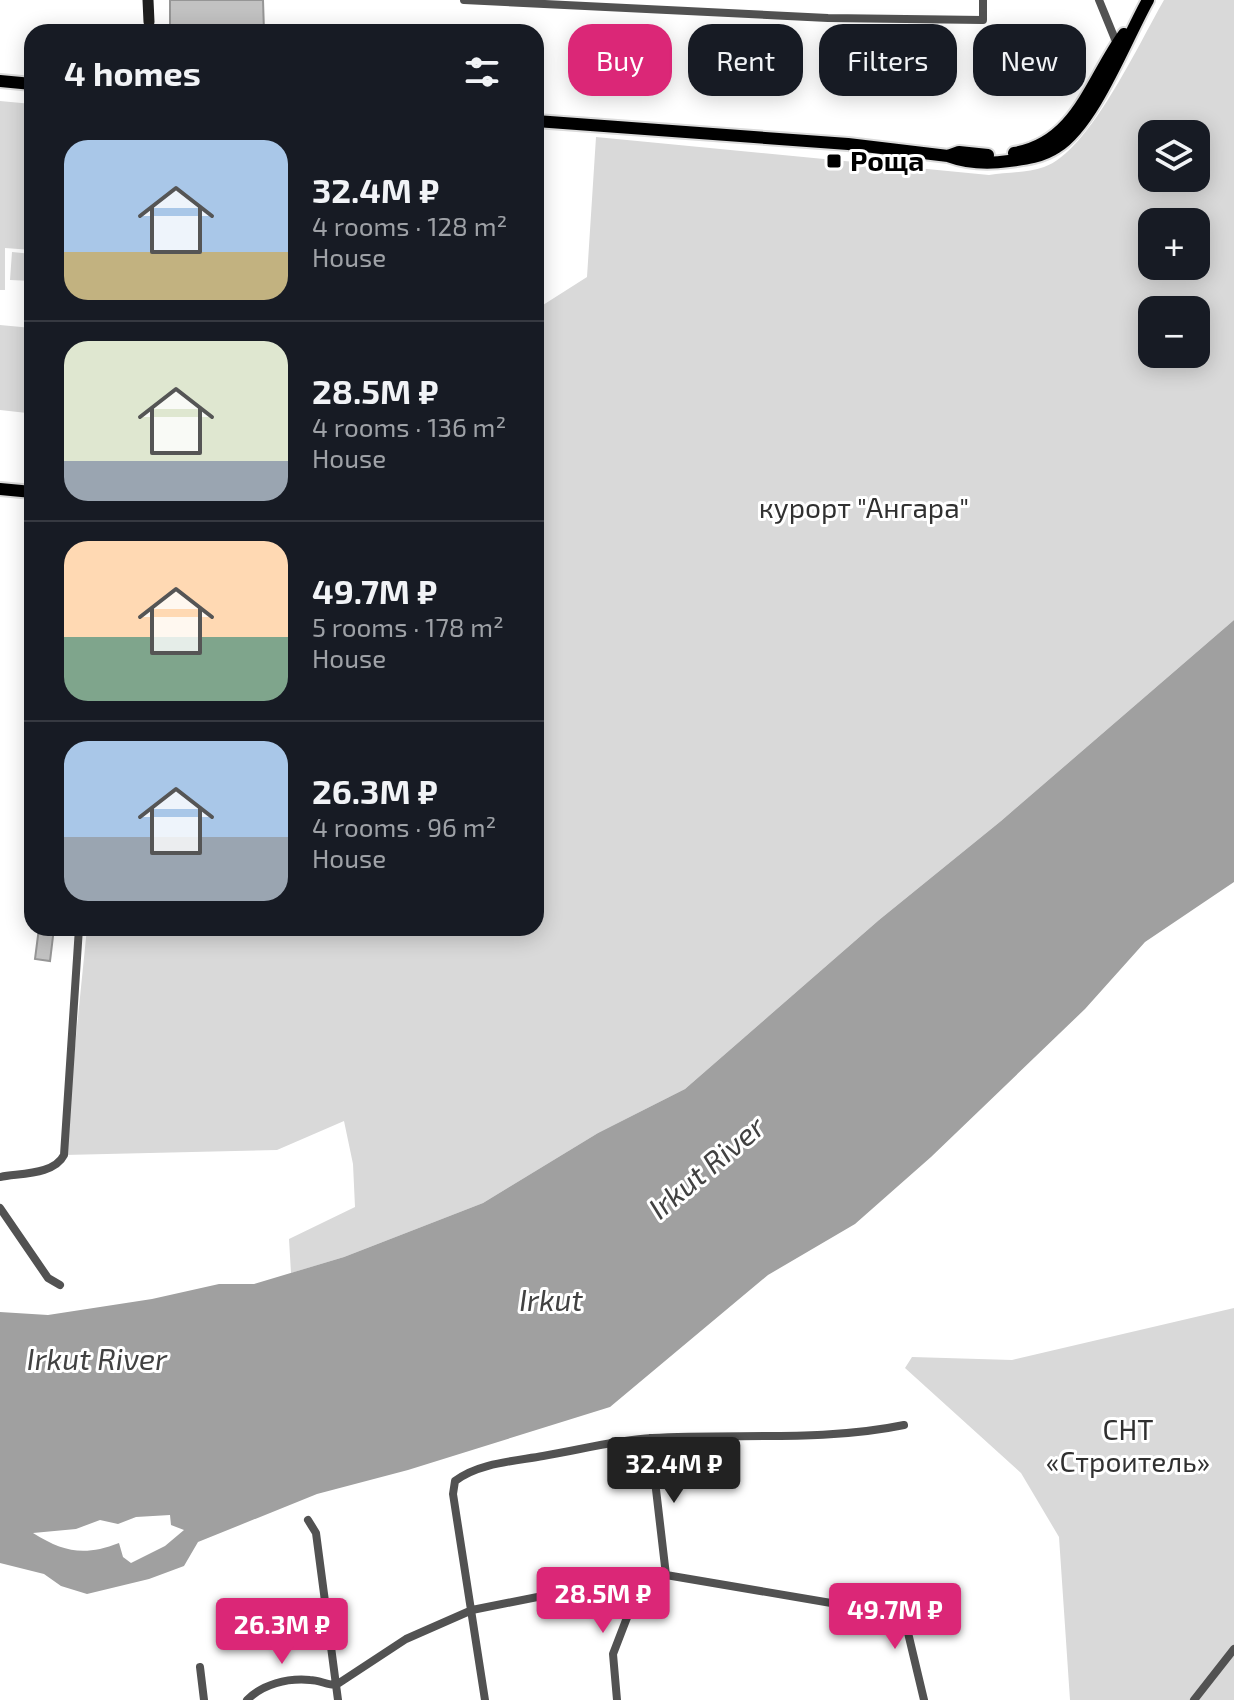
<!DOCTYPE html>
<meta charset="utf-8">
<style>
body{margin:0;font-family:"Exo 2",sans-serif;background:#242831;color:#f1f3f6;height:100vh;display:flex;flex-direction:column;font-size:30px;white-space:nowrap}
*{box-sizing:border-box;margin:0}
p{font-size:26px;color:#9ea1a6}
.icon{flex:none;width:44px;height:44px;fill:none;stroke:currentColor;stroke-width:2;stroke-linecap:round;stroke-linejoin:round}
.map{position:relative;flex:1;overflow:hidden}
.panel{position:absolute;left:24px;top:24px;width:520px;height:912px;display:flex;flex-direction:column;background:#171b24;border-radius:24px;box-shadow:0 4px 20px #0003}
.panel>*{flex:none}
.hud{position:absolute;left:568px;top:24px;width:546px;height:72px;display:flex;gap:16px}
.fabs{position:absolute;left:1138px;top:120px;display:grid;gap:16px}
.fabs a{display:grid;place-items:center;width:72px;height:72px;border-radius:16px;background:#171b24;box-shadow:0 4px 20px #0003;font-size:40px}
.price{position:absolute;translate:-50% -68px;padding:0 18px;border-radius:8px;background:#db2777;color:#fff;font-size:26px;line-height:52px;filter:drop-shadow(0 2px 4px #0008)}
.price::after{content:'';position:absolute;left:50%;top:48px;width:24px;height:18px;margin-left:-12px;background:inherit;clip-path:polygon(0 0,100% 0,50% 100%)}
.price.on{background:#222;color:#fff}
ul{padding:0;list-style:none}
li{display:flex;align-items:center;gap:24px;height:200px;padding:0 40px}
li+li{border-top:2px solid #363941}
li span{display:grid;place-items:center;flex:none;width:224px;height:160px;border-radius:24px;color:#555}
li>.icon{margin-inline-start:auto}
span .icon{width:96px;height:96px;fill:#fffc;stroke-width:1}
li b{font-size:34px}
h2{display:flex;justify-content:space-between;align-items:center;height:96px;padding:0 40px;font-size:34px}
.chip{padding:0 28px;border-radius:24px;background:#171b24;box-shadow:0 4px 20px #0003;font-size:28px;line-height:72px}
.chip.on{background:#db2777;color:#fff}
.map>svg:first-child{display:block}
</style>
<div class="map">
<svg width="1234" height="1700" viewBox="0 0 1234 1700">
<rect width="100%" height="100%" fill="#fff"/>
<path fill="#d9d9d9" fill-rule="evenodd" d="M1164,0h70v620l-233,201 -122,99 -194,169 -87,44 -115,70 -139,54 -53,16 -2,-34 66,-32 -2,-43 -9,-43 -67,29 -213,5 23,-227h449v-624l7,1 44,-28 9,-140 393,38c17,-3 38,-2 55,-8 45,-15 95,-124 120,-167zM1152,134h44v44h-44zM1152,222h44v44h-44zM1152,310h44v44h-44z
M0,101l32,3v146l-27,-2v42h-5z
M12,252l20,2v27l-22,-1z
M0,325l32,3 -5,85 -27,-3z
M1234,1308v392h-164l-11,-163 -38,-64 -116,-105 7,-11 100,3z"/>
<path fill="#a0a0a0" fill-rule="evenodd" d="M1234,620v262l-89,60 -60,67 -154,148 -76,67 -87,51 -158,132 -202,63 -91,24 -119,48 -14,24 -35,13 -62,15 -26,-8 -17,-12 -44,-11v-251l48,3 104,-16 67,-15h35l90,-27 139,-54 115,-70 87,-44 194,-169 122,-99zM170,1515l1,10 13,5 -19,16 -34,17 -8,-6 -4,-14c-34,13 -54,10 -86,-10l43,-4 24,-9 18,4 18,-7z"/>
<path fill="#c2c2c2" stroke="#969696" stroke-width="2" d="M170,0h93l1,32h-94z
M39,928h15l-4,33 -15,-2z"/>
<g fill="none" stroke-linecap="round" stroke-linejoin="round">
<defs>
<path id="primary" d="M0,81l32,3
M536,121l312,23 100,12c19,7 41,8 61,5 17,-2 33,-4 48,-14 37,-23 69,-108 91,-147
M1014,153c63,-10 77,-74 110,-119
M948,156l11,-4 29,3
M0,489l32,3"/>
</defs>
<use href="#primary" stroke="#dbdbdb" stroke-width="16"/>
<path stroke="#525252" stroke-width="8" d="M464,0l364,18 155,2v-20
M1099,0l18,44
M0,1177c20,-4 54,-2 64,-22l15,-227
M0,1208l48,70 12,7
M650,1438l16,137
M308,1520l8,13 22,167
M200,1667l4,33
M247,1700c16,-16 40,-22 63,-20 9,0 17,5 26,5l70,-46 66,-29 171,-34 23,-1 171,29 62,-9 25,105
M485,1700l-32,-206 2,-13c23,-18 60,-20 88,-25 36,-6 73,-16 109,-18 82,-5 171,4 252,-13
M617,1700l-4,-46 30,-78
M1194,1700l40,-51"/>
<path stroke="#1f1f1f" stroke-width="11" d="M148,0l1,22"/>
<use href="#primary" stroke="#000" stroke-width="12"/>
</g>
<rect fill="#000" stroke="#fff" stroke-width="3" x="826" y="153" width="16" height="16" rx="4"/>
<g text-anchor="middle" stroke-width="6" stroke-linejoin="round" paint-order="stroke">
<g font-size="28" font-weight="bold" fill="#000" stroke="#fff" text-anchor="start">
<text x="850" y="171">Роща</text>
</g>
<g font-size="28" fill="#303030" stroke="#fff">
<text x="864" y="518">курорт "Ангара"</text>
<text x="1128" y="1440">СНТ<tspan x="1128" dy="32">«Строитель»</tspan></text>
</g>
<g font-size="30" font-style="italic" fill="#414141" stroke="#fff">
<text transform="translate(707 1168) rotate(-40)" y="10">Irkut River</text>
<text x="551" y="1311">Irkut</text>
<text x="97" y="1370">Irkut River</text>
</g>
</g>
</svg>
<div class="fabs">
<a><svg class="icon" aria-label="layers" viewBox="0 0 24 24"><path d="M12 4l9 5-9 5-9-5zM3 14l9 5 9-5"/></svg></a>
<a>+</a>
<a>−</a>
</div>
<b class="price on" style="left:674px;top:1505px">32.4M ₽</b>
<b class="price" style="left:603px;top:1635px">28.5M ₽</b>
<b class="price" style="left:895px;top:1651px">49.7M ₽</b>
<b class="price" style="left:282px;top:1666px">26.3M ₽</b>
<div class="hud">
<a class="chip on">Buy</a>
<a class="chip">Rent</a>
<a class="chip">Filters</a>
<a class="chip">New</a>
</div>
<section class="panel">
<h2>4 homes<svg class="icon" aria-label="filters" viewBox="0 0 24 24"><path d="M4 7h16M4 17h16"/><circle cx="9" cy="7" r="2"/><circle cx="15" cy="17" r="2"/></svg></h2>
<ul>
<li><span style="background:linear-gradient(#a9c7e8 70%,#c2b280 0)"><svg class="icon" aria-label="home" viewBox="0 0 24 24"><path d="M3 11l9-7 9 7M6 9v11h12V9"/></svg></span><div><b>32.4M ₽</b><p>4 rooms · 128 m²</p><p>House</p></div></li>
<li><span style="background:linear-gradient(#dfe7d0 75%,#9aa5b1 0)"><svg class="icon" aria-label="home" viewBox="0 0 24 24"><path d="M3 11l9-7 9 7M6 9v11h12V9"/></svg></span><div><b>28.5M ₽</b><p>4 rooms · 136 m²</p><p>House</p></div></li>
<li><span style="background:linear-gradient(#ffd9b3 60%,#7fa58c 0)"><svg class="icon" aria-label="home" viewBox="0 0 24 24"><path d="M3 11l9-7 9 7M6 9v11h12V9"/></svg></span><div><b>49.7M ₽</b><p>5 rooms · 178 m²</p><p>House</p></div></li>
<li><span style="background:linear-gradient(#a9c7e8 60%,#9aa5b1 0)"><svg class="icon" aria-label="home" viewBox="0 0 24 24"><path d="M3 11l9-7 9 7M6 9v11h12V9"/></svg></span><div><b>26.3M ₽</b><p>4 rooms · 96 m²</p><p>House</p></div></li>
</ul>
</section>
</div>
